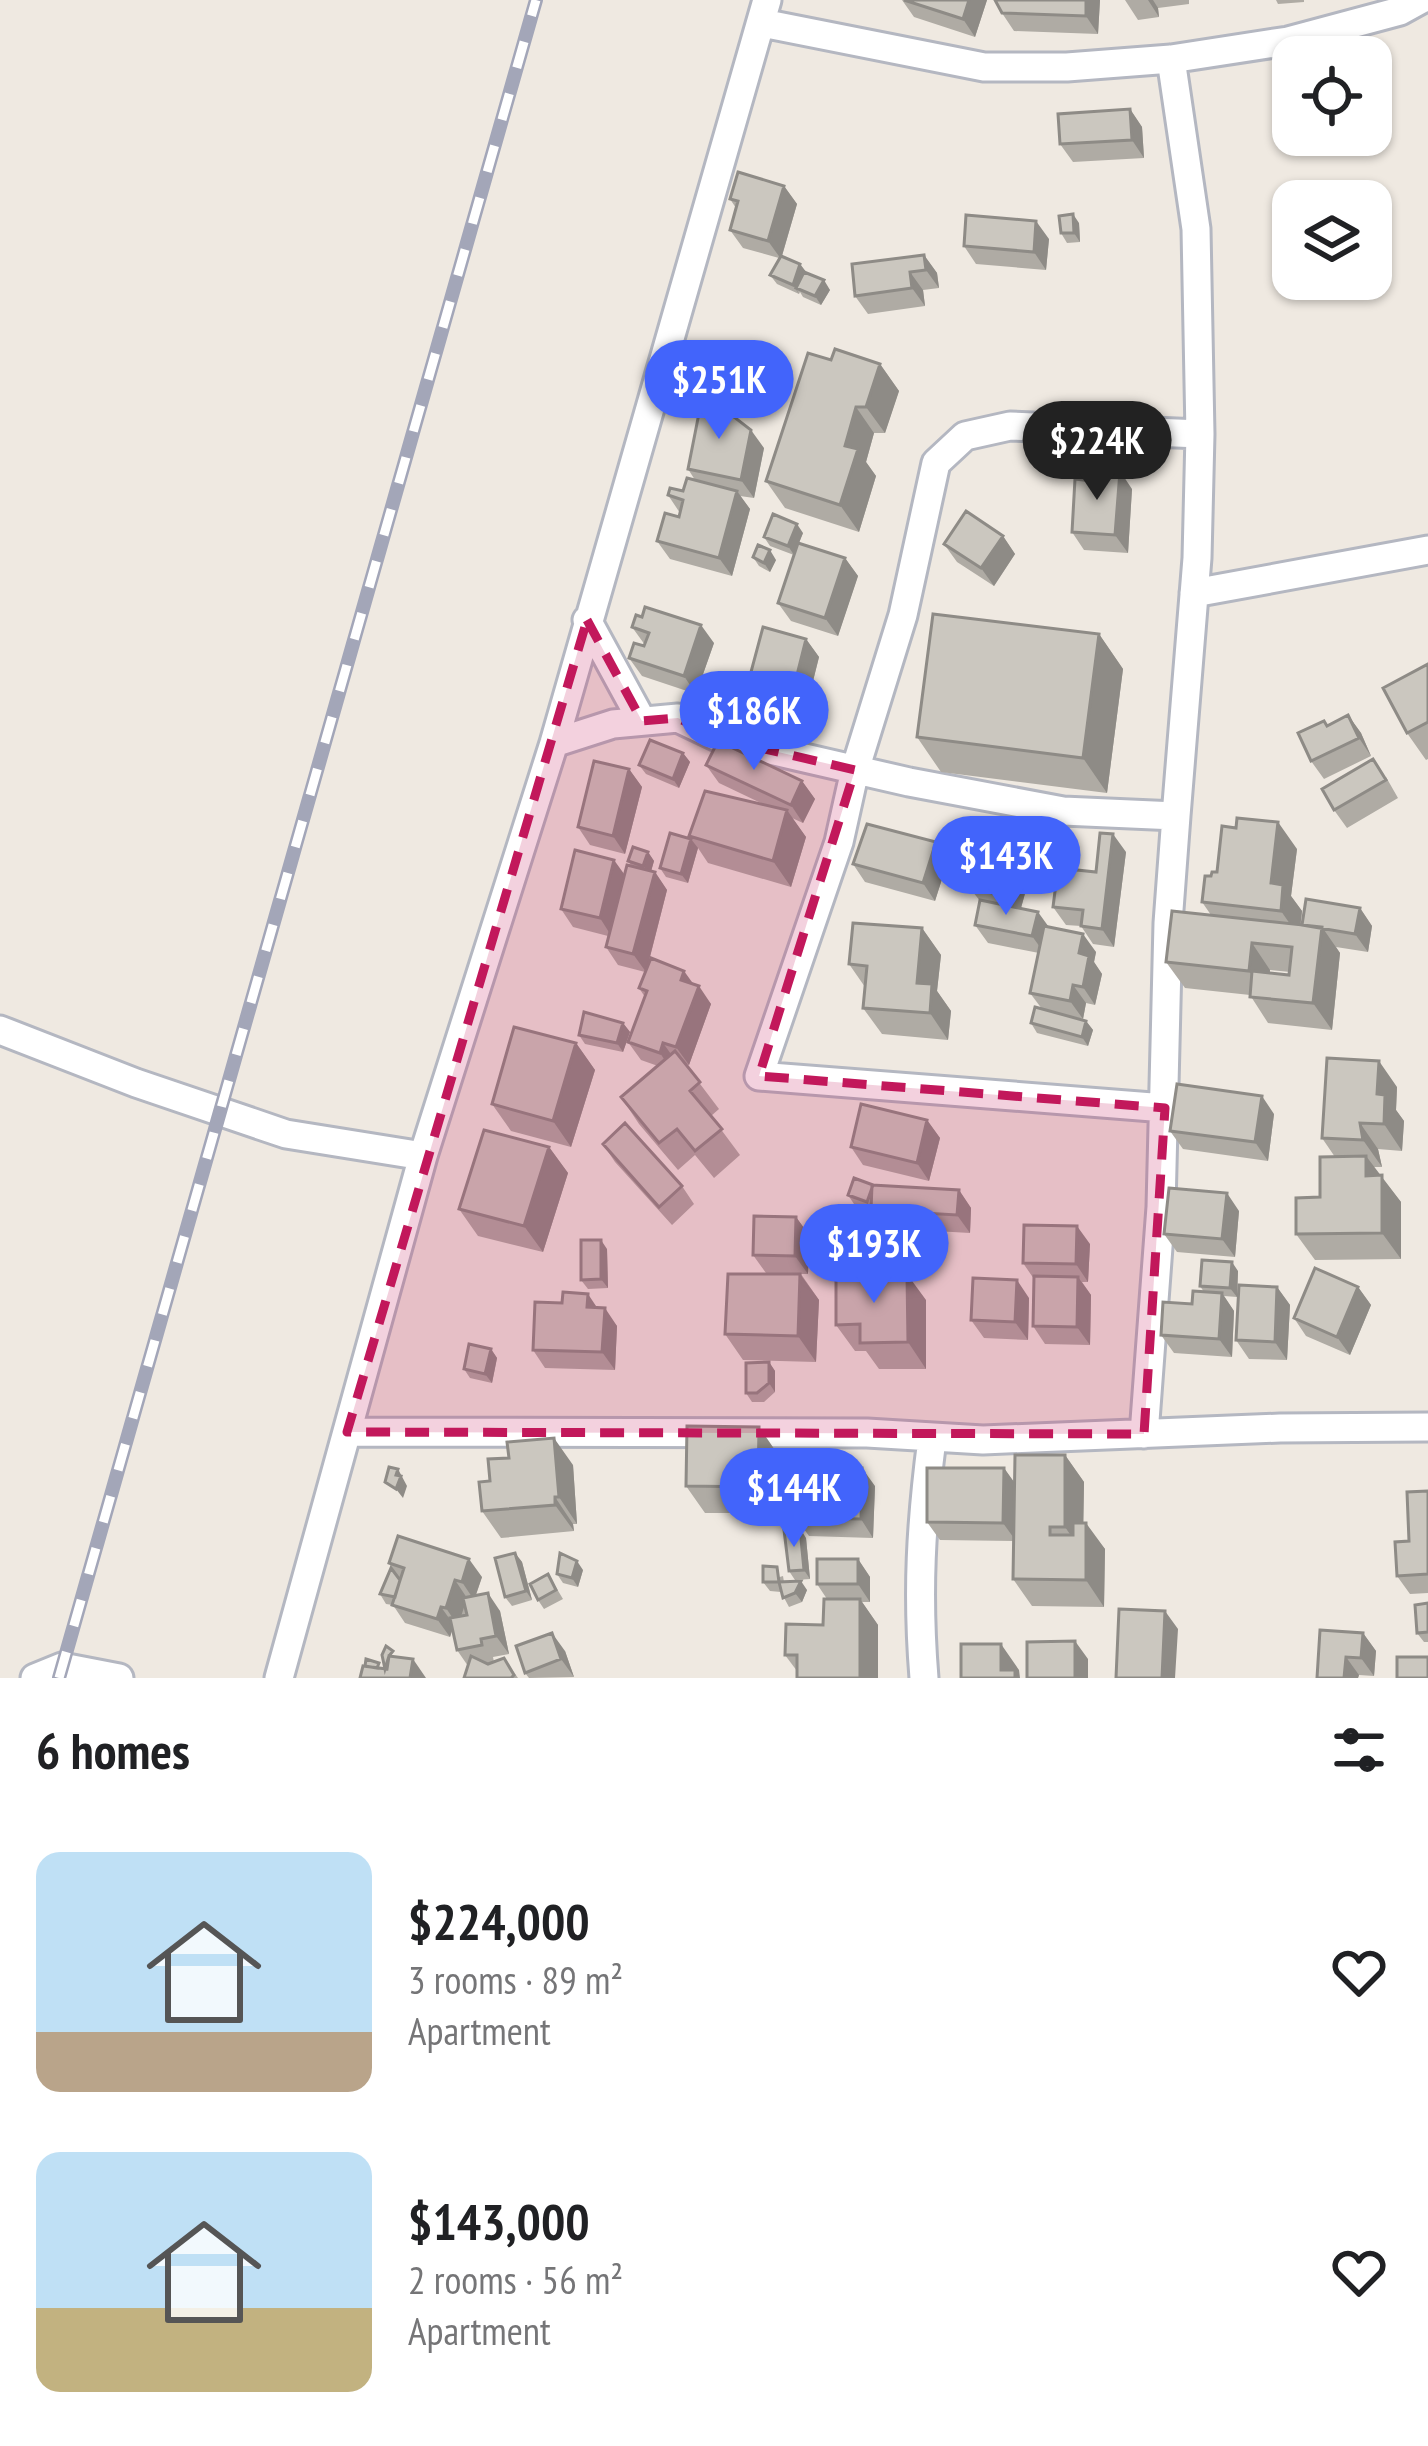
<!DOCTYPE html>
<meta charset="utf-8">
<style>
body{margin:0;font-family:"PT Sans Narrow",sans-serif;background:#f6f6f6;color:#202124;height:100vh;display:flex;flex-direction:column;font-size:45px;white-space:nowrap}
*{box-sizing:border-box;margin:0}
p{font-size:39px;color:#757577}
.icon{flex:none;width:66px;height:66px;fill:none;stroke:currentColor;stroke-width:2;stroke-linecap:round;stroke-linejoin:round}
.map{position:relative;height:1678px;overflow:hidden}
.drawer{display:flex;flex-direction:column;background:#fff;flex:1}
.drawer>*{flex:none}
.fabs{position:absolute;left:1272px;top:36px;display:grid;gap:24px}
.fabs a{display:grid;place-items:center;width:120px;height:120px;border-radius:24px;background:#fff;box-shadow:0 3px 9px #0004;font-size:60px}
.price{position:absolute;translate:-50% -102px;padding:0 27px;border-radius:42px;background:#4264fb;color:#fff;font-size:39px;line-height:78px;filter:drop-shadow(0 3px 6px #0008)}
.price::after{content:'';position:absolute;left:50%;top:72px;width:36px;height:27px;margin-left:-18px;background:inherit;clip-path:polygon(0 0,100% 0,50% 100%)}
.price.on{background:#222;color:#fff}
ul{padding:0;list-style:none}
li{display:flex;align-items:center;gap:36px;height:300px;padding:0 36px}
li span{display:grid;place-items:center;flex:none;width:336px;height:240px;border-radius:24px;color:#555}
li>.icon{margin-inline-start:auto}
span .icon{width:144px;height:144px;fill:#fffc;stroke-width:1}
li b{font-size:51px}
h2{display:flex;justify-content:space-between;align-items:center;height:144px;padding:0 36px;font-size:51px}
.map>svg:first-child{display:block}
</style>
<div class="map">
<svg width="1428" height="1678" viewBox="0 0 1428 1678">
<rect width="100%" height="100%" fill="#efe9e1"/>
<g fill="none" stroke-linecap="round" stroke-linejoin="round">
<defs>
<path id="street" d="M762,23l222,44h83l104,-8 117,-18 112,-30 20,-11
M1171,59l25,170 4,205 -3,124 -21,258
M1194,593l234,-43
M587,620l55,101
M554,743l59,-19 65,-6 44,21 187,43 154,29 113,5 -8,107 -7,284 -17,227
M0,1030l136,53 150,51 137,22
M1165,1108l-406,-32 80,-234 16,-72 48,-155 33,-152 29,-27 45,-10 190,8
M347,1432l520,1 116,7 297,-12 148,-1
M35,1678l27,-11 57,11
M279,1678l144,-522 131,-413 213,-743
M924,1678c-7,-86 -3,-154 8,-239"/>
</defs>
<use href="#street" stroke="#b4b7c1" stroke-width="33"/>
<use href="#street" stroke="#fff" stroke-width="27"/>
<defs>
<path id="rail" d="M59,1678l477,-1678"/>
</defs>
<use href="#rail" stroke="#a3a6b8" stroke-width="14"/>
<use href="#rail" stroke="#fff" stroke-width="9" stroke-dasharray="27" stroke-linecap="butt"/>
</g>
<path fill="#afaba4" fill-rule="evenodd" d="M902,0h85l-12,37 -61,-20z
M1100,0l-2,34 -84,-3 -12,-18z
M1125,0h64v4l-31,4 1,9 -21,3z
M1276,0h28v2l-26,2z
M1130,109l12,18 2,31 -71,4 -13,-18z
M784,186l13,18 -15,52 18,8 6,9 24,17 -9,15 -18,-8 -3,-5 -1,2 -22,-10 -7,-9 9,-17 -36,-10 -13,-18 6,-22 -6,-9z
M1079,223l1,19 -13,1 -6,-10z
M1049,239l-3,31 -70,-6 -12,-18z
M924,255l13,18 2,15 -16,2 2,16 -57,8 -13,-18z
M831,360l49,4 19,27 -14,42h-11l-8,29 10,14 -17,56 -74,-24 -19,-27z
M764,448l-10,50 -14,-2 10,13 -18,67 -62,-17 -13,-18 22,-24 1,-4 -12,-18 15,-4 12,-11 -7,-11z
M1132,489l-4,64 -44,-3 -12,-18z
M803,533l-4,10 46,15 13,18 -20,60 -47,-15 -13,-18 16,-48 -24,-9 -6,-9z
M1003,536l12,18 -21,32 -37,-24 -13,-18z
M753,557l23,3 -6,12 -11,-6z
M632,627l82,16 -18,51 -54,-18 -13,-18 16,-13z
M1099,634l24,35 -16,124 -166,-21 -24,-35z
M806,639l13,18 -6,24 7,11 -6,25 -8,-3 -5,19 -45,-13 -13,-18z
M1428,664v95l-2,1 -19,-27z
M1348,715l13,18 10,23 -47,23 -13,-18 16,-36z
M683,753l7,9 -11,26 -33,-14 -7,-9z
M706,765l96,16 13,18 -12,24 -11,-5 14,19 -15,50 -83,-24 -10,-15 -10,35 -22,-6 -6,-9 31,-29 -2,-3 76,-31 -46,-22z
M629,769l13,18 -17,67 -35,-9 -12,-18z
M1386,777l12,21 -51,30 -13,-18z
M936,842l12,18 -13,41 -70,-19 -12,-18z
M1297,849l-6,47 11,15 -1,13 59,-16 12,18 -4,26 -32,-5 4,6 -8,77 -64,-7 -18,-28 -65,-7 -19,-26 45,-47 -9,-13 9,-26 6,-4zM1270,970l20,2 -1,3 -19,-2z
M648,852l6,9 -3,10 4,1 12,18 -19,75 46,20 17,19 -22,61 -4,-1 34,45 -8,7 29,39 -26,23 -19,-23 -17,15 -39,-46 -18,-27 37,-31 -17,-6 -13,-18 17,-45 -6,-9 6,-16 -27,-7 -12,-18 2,-11 -35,-9 -12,-18 64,-35 7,-7 -4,-6z
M1126,852l-12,95 -21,-3 -12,-18 -15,-1 -13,-18 43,-35z
M1018,854l13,18 -10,36 28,19 47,25 -2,10 8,12 -7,31 -9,-2 -3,16 -19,-4 22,6 7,9 -5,16 -51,-13 -6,-10 11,-14 -12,-16 9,-40 -51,-10 -13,-18 5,-24 -11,-14z
M922,928l19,27 -4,36 14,20 -3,29 -66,-6 -19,-26 2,-21 -16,-23z
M623,1023l7,9 -7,20 -38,-8 -6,-9z
M576,1043l19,27 -24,77 -60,-16 -19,-27z
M1397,1087l-1,23 8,11 -2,30 -24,-2 4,18h-9l28,35v57l-86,1 -19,-26 24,-37 15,-40 -13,-19z
M1274,1114l-6,47 -85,-12 -13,-18z
M927,1120l13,18 -11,43 -66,-16 -12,-18z
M603,1144l79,42 12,18 -22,21 -57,-63z
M549,1147l19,26 -25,79 -65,-16 -19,-27z
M872,1185l87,5 12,18 -1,25 -87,-5 -12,-18 -17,-6 -6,-9z
M1239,1211l-4,46 -58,-5 -13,-18z
M796,1217l13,18 -1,39h-7l18,26 -3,62 -73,-2 -18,-26 41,-61 -13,-18z
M858,1230l6,10 -3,33 -18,-2 -7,-9z
M1090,1244l-2,38h-6l9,13 -1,50 -45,-1 -12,-18 1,-47 -11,-16z
M607,1249l1,39 -20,1 -7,-9z
M1238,1271l-1,26 -13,-1 10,15 -2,46 -58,-4 -13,-18 43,-43 -4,-6z
M1277,1287l13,18 -3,55 -38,-1 -13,-19z
M1358,1287l13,18 -21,50 -44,-19 -12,-18z
M1029,1298l-1,42 -44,-2 -13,-18z
M926,1300v69h-47l-13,-18h-11l-19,-26z
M597,1307l20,19 -2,44 -70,-2 -12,-18z
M491,1349l6,9 -5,25 -22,-5 -6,-9z
M769,1362l6,9v21l-11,10h-12l-6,-9z
M777,1453v60h-72l-19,-27z
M1065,1455l19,27 -1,41 22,26 -1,58 -72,-1 -19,-27 1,-38 -74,-1 -13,-18 77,-54 10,15z
M509,1458l64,7 4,59h-4l1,7 -73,7 -19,-27 8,-30z
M875,1486l-2,52 -64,-2 -13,-18z
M1428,1491v102l-18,1 -13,-18z
M806,1538l4,41 -15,1 -6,-9z
M515,1553l7,9 10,38 -20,6 -7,-9z
M858,1559l12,18v25h-8l16,23v53h-81v-7l-12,-16 38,-30 4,-26 -10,-15z
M389,1563l93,14 -6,18 24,16 9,43 -16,3 1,5 10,-4 14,20h-54l4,-12 -11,-16 -5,-21 -2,8 -45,-14 -12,-18 -7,-1 -6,-10 20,-14z
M583,1570l-5,17 -15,-4 -6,-9z
M548,1574l15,25 -19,10 -6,-9z
M783,1576l1,6 23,8 -5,12 -13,5 -8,-15 -11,-1 -7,-9z
M1428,1603v39h-4l-7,-9z
M1363,1633l13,18 -2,25 -15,-1 -1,3h-41z
M565,1651l9,26 -45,1 -4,-5z"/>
<path fill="#8e8b86" d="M969,0h18l-12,37 -12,-18z
M1086,0h14l-2,34 -12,-18z
M1148,0h5l5,8 1,9z
M1130,109l12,18 2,31 -12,-18z
M784,186l13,18 -16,55 -13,-18z
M1073,214l6,9 1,19 -6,-9z
M1036,221l13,18 -3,31 -12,-18z
M924,255l13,18 2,15 -13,-18z
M800,264l7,9 -11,15 3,6 -6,-9z
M910,272l13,18 2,16 -13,-18z
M824,280l6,10 -9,15 -6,-9z
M880,364l19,27 -14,42 -19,-26z
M856,407l18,26 -8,29 10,14 -17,56 -19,-27 5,-59z
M751,430l13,18 -10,50 -13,-18z
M1120,471l12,18 -4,64 -13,-18z
M737,491l13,18 -18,67 -13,-18z
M797,524l6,9 -9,22 -6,-9z
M1003,536l12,18 -21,32 -13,-18z
M770,550l6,10 -6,12 -6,-9z
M845,558l13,18 -20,60 -13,-18z
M701,625l13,18 -18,51 -12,-18z
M1099,634l24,35 -16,124 -24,-35z
M806,639l13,18 -6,24 7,11 -6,25 -13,-19 -3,-27z
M793,696l13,18 -5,19 -13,-19z
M1348,715l13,18 10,23 -12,-18z
M683,753l7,9 -11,26 -6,-9z
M629,769l13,18 -17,67 -12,-18z
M802,781l13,18 -12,24 -12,-18z
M787,810l19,27 -15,50 -18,-26z
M1278,822l19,27 -6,47 11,15 -3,26 -18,-26 -10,-28z
M1113,834l13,18 -12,95 -12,-18z
M691,839l7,9 -10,35 -7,-9z
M936,842l12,18 -13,41 -12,-18z
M648,852l6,9 -4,14 -7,-9z
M1018,854l13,18 -12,43 -12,-18z
M614,860l13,18 -15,59 -12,-19z
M655,872l12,18 -21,82 -13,-18z
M1360,908l12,18 -4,26 -13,-18z
M1038,912l13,18 -6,24 -13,-18z
M1322,927l18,26 -8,77 -19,-27z
M922,928l19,27 -4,36 14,20 -3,29 -18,-27 -13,-30z
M1083,934l13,18 -2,10 8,12 -7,31 -12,-18 -4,-34z
M1252,943l18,27 -3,27 -18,-26z
M684,971l13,18 -16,-9z
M1073,985l13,18 -3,16 -13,-18z
M699,986l12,18 -22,61 -13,-18z
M1086,1021l7,9 -5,16 -6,-9z
M623,1023l7,9 -7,20 -6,-9z
M576,1043l19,27 -24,77 -18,-26z
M663,1043l13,18 -4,10 -12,-18z
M1379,1061l18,26 -1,23 8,11 -2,30 -18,-27 -7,-30z
M1262,1096l12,18 -6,47 -13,-19z
M927,1120l13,18 -11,43 -12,-18z
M1360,1123l18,26 4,18 -19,-27z
M549,1147l19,26 -25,79 -19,-26z
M1366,1156l35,46v57l-19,-26 -16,-57z
M959,1190l12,18 -1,25 -13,-18z
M1227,1193l12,18 -4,46 -13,-18z
M796,1217l13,18 -1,39 -13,-18z
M1077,1226l13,18 -2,38 -12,-18z
M858,1230l6,10 -3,33 -7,-9z
M601,1240l6,9 1,39 -7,-9z
M1232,1262l6,9 -1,26 -7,-9z
M800,1274l19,26 -3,62 -18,-26z
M907,1274l19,26v69l-18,-27z
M1078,1277l13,18 -1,50 -13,-18z
M1017,1280l12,18 -1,42 -13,-18z
M1277,1287l13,18 -3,55 -12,-18z
M1358,1287l13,18 -21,50 -13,-18z
M1222,1293l12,18 -2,46 -13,-18z
M588,1294l12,18 -13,-5z
M605,1308l12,18 -2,44 -13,-18z
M491,1349l6,9 -5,25 -7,-9z
M769,1362l6,9v21l-6,-9z
M759,1427l18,26v60l-19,-26z
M554,1438l19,27 4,59 -18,-27z
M1065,1455l19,27 -1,71 -18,-26z
M862,1468l13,18 -2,52 -12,-19z
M1004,1468l13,18 -1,55 -13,-18z
M398,1469l9,17 -4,12 -7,-9z
M555,1497l18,27 1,7 -19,-26z
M1086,1523l19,26 -1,58 -18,-27z
M800,1528l6,10 4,41 -6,-9z
M515,1553l7,9 10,38 -6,-9z
M469,1559l13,18 -8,23 -12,-18z
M858,1559l12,18v25l-12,-18z
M577,1561l6,9 -5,17 -6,-9z
M455,1580l12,18 -9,28 -12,-18z
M801,1581l6,9 -5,12 -7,-9z
M488,1593l12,18 9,43 -13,-18z
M860,1599l18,26v53h-18z
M441,1607l13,18 -4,12 -13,-18z
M1165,1611l13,18 -3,49h-13z
M552,1633l13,18 9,26 -13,-18z
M1363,1633l13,18 -2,25 -13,-18z
M1075,1641l13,18v19h-13z
M1001,1644l18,26 1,8h-13l-6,-8z
M1346,1657l13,18 -1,3h-14z
M413,1659l13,19h-16z"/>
<path fill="#cbc7bf" stroke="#8e8b86" stroke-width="3" d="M904,0h65l-6,19z
M995,0h91v16l-84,-3z
M1130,109l2,31 -72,4 -2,-30z
M738,172l46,14 -16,55 -38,-11 8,-29 -8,-2z
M1073,214l1,19h-13l-2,-17z
M966,215l70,6 -2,31 -70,-6z
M924,255l2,15 -16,2 2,16 -57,8 -3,-32z
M781,256l19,8 -7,21 -23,-10z
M804,272l20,8 -9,16 -19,-8z
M835,349l45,15 -14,43h-10l-11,39 13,3 -18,56 -74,-24 42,-128 23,7z
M703,393l48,37 -10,50 -53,-11z
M1093,469l27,2 -5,64 -43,-3 3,-53 17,2z
M687,478l50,13 -18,67 -62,-17 8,-28 14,4 4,-17 -15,-5 2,-7 13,3z
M966,511l37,25 -22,32 -37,-24z
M773,514l24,10 -9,22 -24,-9z
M798,543l47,15 -20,60 -47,-15z
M758,545l12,5 -6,13 -11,-6z
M645,607l56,18 -17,51 -55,-18 5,-15 10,3 5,-13 -17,-6 4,-12 6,2z
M933,614l166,20 -16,124 -166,-21z
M763,627l43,12 -8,32 10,3 -7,24 -8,-2 -5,18 -45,-12z
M1428,664v58l-21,11 -24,-45z
M1348,715l11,23 -48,23 -13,-28 26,-12 3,5z
M650,740l33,13 -10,26 -34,-14z
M718,741l84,40 -11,24 -85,-40z
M1373,759l13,21 -52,30 -12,-21z
M594,761l35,8 -16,67 -35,-9z
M705,791l82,19 -14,51 -84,-25z
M1237,818l41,4 -7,61 12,2 -2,26 -79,-9 3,-26h6l1,-4h5l5,-46 14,2z
M867,824l69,18 -13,41 -70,-19z
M670,833l21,6 -10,35 -21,-6z
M1100,833l13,1 -11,95 -21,-3 2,-16 -30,-3 5,-39 38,4z
M980,844l38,10 -11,43 -38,-10z
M633,847l15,5 -5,14 -15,-5z
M575,850l39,10 -14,58 -39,-9z
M627,865l28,7 -22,82 -27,-7z
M1306,899l54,9 -5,26 -53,-9z
M980,900l58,12 -6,24 -57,-11z
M1172,911l150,16 -9,76 -63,-6 2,-26 37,4 3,-28 -40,-4 -3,28 -83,-9z
M853,923l69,5 -5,55 15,1 -2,29 -67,-5 4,-42 -18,-2z
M1044,926l39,8 -4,19 10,3 -6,31 -10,-2 -3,16 -40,-8z
M651,958l33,13 -3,9 18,6 -23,61 -13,-4 -3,10 -32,-11 19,-51 -8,-3z
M1035,1007l51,14 -4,16 -51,-14z
M584,1012l39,11 -6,20 -38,-8z
M514,1027l62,16 -23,78 -61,-17z
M675,1051l25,31 -10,9 32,38 -27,22 -18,-22 -18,14 -38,-46z
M1327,1058l52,3 -2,33 8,1 -1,29 -24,-1 3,17 -41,-2z
M1177,1084l85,12 -7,46 -85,-11z
M861,1104l66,16 -10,43 -66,-16z
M625,1123l57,63 -23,21 -56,-63z
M484,1130l65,17 -25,79 -65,-17z
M1366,1156v20l16,-1v58l-86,1v-36l24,-1v-40z
M854,1178l19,7 -6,17 -19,-7z
M872,1185l87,5 -2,25 -86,-5z
M1169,1188l58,5 -5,46 -58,-5z
M754,1216l42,1 -1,39 -42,-1z
M1024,1225l53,1 -1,38 -53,-1z
M839,1228l19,2 -4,34 -18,-2z
M581,1240h20v39l-20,1z
M1202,1260l30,2 -2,26 -30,-2z
M1315,1268l43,19 -21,50 -43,-19z
M728,1274h72l-2,62 -73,-2z
M836,1274h71l1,68 -48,1v-19l-24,1z
M1034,1276l44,1 -1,50 -44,-1z
M973,1278l44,2 -2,42 -44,-2z
M1239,1285l38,2 -2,55 -39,-2z
M1193,1291l29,2 -3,46 -58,-4 2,-33 29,2z
M563,1292l25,2 -1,13 18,1 -3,44 -69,-2 2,-48 27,1z
M469,1344l22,5 -6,25 -21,-5z
M769,1362v21l-12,10h-11v-30z
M687,1426l72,1 -1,60 -72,-1z
M554,1438l5,59h-4v8l-73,6 -3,-29 11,-1 -2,-22 21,-1 -2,-16z
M1015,1455h50v72h-15v8h23v-12h13v57l-73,-1z
M389,1467l9,2 -2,6 5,1 -5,13 -11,-7z
M798,1467l64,1 -1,51 -65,-1z
M927,1468h77l-1,55 -76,-1z
M1428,1491v83l-31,2 -2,-34 14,-1 -2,-49z
M800,1528l4,42 -15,1 -5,-41z
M398,1536l71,23 -7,23 -7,-2 -9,28 -5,-1 -4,12 -45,-14 12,-37 -15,-5z
M515,1553l11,38 -21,6 -10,-39z
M560,1553l17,8 -5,17 -15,-4z
M817,1559h41v25h-41z
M763,1566l14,1 2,15h-16z
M391,1568l9,12 -5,17 -15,-3z
M548,1574l8,16 -18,10 -8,-16z
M801,1581l-6,12 -12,5 -4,-16z
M488,1593l8,43 -15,3 1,6 -25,5 -7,-32 17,-3 -4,-17z
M824,1599h36v79h-63v-23h-12l1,-31 37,1z
M1428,1603v29l-11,1 -2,-28z
M1119,1609l46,2 -3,67h-46z
M1320,1630l43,3 -2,25 -15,-1 -2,21h-27z
M552,1633l9,26 -36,14 -9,-27z
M1075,1641v37h-48v-36z
M961,1644h40v26h14v8h-54z
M386,1646l7,5 -4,5 -4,13 -3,-14z
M389,1656l24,3 -3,19h-50l3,-12 24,3z
M471,1656l17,8 16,-6 10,17 -3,3h-47z
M1397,1657h31v21h-31z
M366,1659l13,4 -2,5 -12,-2z"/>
<path fill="#c2185b" fill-opacity="0.2" stroke="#c2185b" stroke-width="9" stroke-dasharray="24 15" stroke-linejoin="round" d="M587,620l55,101 36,-3 44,21 133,31 -96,306 406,32 -21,326 -797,-2z"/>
</svg>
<div class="fabs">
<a><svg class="icon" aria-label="locate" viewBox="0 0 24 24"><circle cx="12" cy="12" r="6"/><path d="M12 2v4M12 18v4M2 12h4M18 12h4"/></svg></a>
<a><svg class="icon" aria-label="layers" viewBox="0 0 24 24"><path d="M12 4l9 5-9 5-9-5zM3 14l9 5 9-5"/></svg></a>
</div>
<b class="price" style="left:719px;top:442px">$251K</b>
<b class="price on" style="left:1097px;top:503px">$224K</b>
<b class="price" style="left:754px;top:773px">$186K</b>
<b class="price" style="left:1006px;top:918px">$143K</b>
<b class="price" style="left:874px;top:1306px">$193K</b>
<b class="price" style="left:794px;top:1550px">$144K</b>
</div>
<section class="drawer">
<h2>6 homes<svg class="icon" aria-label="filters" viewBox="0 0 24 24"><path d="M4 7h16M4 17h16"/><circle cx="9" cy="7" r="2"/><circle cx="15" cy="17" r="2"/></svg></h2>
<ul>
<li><span style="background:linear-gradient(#bfe0f5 75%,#b9a48a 0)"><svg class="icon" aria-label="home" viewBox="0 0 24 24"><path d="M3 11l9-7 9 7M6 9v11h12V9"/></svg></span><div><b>$224,000</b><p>3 rooms · 89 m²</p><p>Apartment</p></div><svg class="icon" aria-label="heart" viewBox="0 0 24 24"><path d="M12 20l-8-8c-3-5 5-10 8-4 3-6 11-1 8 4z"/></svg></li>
<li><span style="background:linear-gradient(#bfe0f5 65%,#c2b280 0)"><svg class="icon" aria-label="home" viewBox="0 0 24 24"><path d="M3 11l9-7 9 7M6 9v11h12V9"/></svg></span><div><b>$143,000</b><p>2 rooms · 56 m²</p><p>Apartment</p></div><svg class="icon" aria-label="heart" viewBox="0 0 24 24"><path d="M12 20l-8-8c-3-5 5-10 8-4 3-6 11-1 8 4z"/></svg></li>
</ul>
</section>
